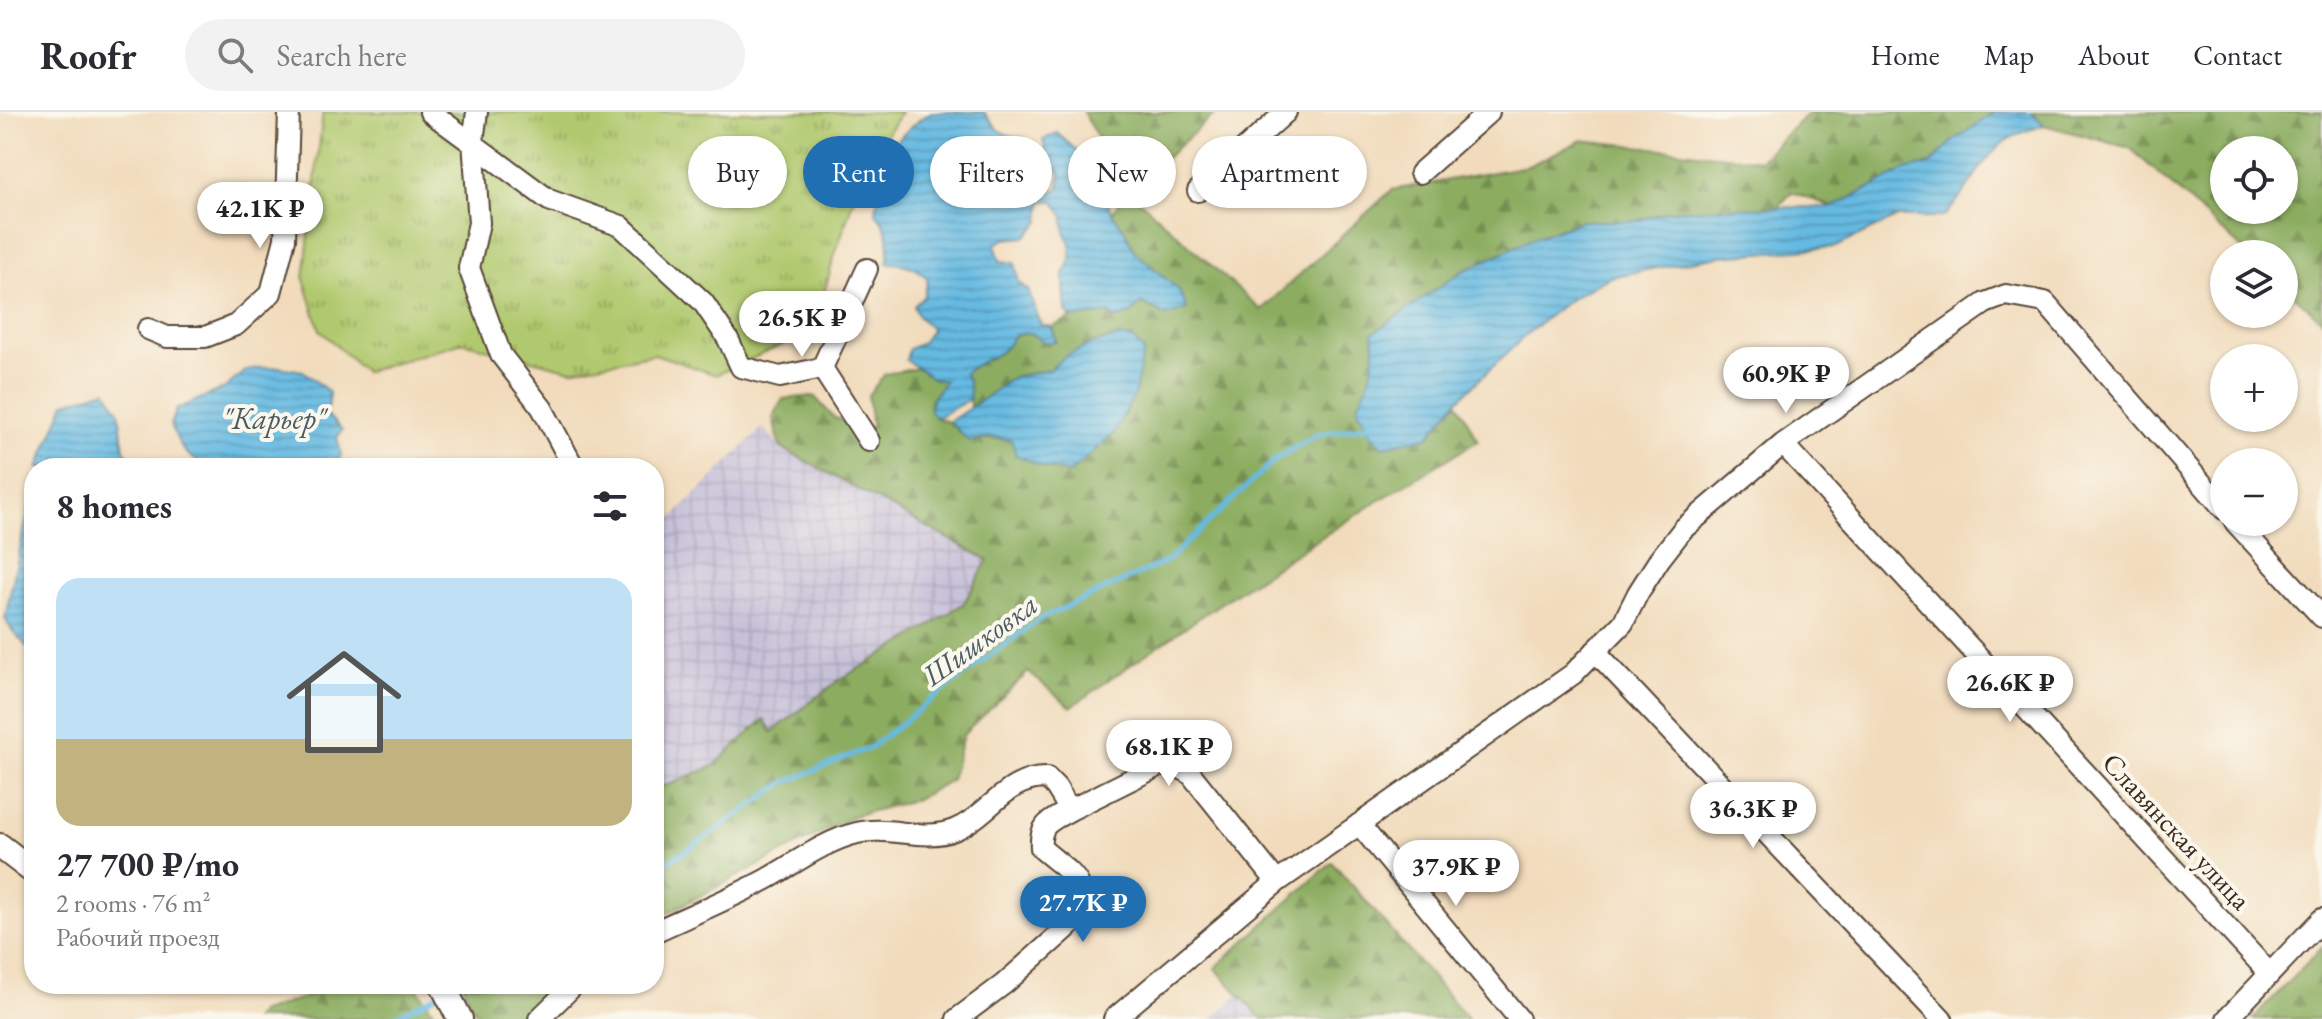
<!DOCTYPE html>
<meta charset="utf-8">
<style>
body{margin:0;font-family:"EB Garamond",serif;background:#f2f2f3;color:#2b2b33;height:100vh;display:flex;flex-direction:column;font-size:30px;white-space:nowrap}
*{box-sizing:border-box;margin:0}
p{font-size:26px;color:#7c7c81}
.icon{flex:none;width:44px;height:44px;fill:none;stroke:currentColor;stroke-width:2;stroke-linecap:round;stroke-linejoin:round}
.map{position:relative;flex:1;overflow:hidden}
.drawer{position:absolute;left:24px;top:346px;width:640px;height:536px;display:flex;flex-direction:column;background:#fff;border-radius:32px;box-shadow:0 2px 6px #0004}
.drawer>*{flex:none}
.top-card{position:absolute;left:688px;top:24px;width:760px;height:72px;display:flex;gap:16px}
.buttons{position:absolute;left:2210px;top:24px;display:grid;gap:16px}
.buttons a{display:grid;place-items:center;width:88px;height:88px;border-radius:50%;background:#fff;box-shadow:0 2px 6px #0004;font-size:40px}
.price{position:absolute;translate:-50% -68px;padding:0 18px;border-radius:28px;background:#fff;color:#222;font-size:26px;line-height:52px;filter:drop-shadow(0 2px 4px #0008)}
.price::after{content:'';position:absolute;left:50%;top:48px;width:24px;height:18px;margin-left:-12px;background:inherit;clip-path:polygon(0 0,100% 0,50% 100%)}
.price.active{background:#1f6fb2;color:#fff}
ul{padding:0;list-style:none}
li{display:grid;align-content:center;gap:16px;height:424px;padding:0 32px}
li+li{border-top:2px solid #e1e1e2}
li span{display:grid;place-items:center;height:248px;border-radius:24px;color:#555}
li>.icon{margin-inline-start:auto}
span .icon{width:144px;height:144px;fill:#fffc;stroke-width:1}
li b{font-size:34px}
h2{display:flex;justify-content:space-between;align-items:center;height:96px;padding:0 32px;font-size:34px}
.pill{padding:0 28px;border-radius:36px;background:#fff;box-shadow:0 2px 6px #0004;font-size:28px;line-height:72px}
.pill.active{background:#1f6fb2;color:#fff}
header{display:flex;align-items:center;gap:48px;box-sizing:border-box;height:112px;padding:0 40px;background:#fff;border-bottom:2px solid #e1e1e2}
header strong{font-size:38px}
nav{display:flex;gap:44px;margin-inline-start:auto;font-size:28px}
.search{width:560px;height:72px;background:#f2f2f3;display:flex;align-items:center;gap:20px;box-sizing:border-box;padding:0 28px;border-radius:44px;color:#7c7c81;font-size:30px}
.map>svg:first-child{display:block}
</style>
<header>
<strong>Roofr</strong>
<div class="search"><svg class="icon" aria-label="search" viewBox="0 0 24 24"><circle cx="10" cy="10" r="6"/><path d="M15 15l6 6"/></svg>Search here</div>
<nav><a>Home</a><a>Map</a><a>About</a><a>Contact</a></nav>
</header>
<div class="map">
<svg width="2322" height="907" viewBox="0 0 2322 907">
<defs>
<pattern id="industrial-grid" width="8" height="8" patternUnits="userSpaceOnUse" patternTransform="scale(2)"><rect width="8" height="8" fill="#c6c0d9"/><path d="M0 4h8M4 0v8" fill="none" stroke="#aba5ba"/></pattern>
<pattern id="grass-tufts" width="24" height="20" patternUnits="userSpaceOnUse" patternTransform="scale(2)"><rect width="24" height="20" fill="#b1c96e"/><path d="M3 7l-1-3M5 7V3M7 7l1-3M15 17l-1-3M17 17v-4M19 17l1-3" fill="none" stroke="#91a35a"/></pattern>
<pattern id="forest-firs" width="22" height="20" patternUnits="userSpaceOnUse" patternTransform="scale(2)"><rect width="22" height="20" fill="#8cad61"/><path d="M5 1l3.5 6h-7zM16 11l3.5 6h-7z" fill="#748d4f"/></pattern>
<pattern id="water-rules" width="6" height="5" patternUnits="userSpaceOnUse" patternTransform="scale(2)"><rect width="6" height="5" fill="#65bae2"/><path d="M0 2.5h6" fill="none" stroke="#5497b7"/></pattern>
</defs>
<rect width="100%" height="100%" fill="#fbf7ec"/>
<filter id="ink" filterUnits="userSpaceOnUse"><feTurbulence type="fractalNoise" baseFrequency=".0125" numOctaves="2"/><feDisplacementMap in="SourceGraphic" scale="16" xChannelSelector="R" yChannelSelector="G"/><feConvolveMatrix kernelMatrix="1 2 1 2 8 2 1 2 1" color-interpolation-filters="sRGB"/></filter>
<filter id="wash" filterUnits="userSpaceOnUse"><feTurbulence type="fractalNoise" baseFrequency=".006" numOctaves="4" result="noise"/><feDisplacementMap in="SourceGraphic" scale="32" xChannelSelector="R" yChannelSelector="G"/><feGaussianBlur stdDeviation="1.8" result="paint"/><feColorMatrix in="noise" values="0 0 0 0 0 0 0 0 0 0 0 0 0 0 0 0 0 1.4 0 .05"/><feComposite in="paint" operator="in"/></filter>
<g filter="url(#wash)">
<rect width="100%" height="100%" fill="#f1dbbc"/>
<path fill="url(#industrial-grid)" d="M763,315l17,20 208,112 -24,44 -48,32 -77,45 -67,53 -8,-13 -50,46 -46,19 -14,2v-251z
M1244,876l28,31h-60z"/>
<path fill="url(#grass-tufts)" stroke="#767a46" stroke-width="2" d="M323,0h578l-37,57 -28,82 -19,66 -28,25 -73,33 -61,-21 -84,16 -109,-28 -97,30 -45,-42 -16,-51z"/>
<path fill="url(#forest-firs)" stroke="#646c40" stroke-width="2" fill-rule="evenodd" d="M1083,0h134l-88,79 132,119 131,-120 136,-24 54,-26 178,20 49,-48h186l-42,29 -22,23 -26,6 -72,37 -41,-15 -14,15 -109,4 -33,10h-55l-50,18 -70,33 -88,61c4,31 -1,47 -16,74l71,29 29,-35 21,40c-140,82 -275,172 -407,266l-43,-35 -65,63 -12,45 -37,20 -61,16 -199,104v-133l14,-2 46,-19 50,-47 8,13 67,-52 77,-45 48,-32 24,-43 -208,-113 -7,-29 10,-19 31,-3 20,22 38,10 -4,-33 17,-21 34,-6 15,11 11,2 -13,18 -2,12 6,7 13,4 20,19 22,-3 20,2 59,33 19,-19 30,-117 -27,7 -28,13 -15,13 -36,7 -43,32 -1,-26 -5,-10c21,-18 34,-10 50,-38l17,-2 13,9h11l-3,-15 19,-9 39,-5 31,-10 25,13 -42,-87 -12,-16 16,-22z
M2032,0h290v208l-38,-34v-32h-36l-118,-106 -86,-23zM2224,38h60v60h-60z
M1332,750l136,157h-206l-47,-51z
M2322,835v72h-69z
M341,872h73l25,35h-185l5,-6z
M462,872h94l-36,35h-37l-9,-9z"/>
<path fill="url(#water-rules)" stroke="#507280" stroke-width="2" d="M932,0h52c10,16 20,25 40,26 2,11 -2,20 -2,31l8,-3 7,9 6,13 9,4 7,-4 2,-14 -13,-15 -5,-19 14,-7 33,29 22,51 12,16 10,22 45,39 8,19 -21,7 -25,-13 -10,11 -17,5 -4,-6 -39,5 -5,-7 -2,-23v-14l6,-11 1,-19 -6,-12 -1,-15 -10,-16h-12l-2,21 -15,15 -20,2 -10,5 5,17 15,2 4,20 9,7 13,35 11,2 4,15h-12l-14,-9 -16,2c-16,28 -29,20 -50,38l5,10 1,16 -34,19 -6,-7 2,-12 13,-18 -11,-2 -28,-19 3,-11 13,-6 10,-14 -14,-13 -4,-10 10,-10 4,-17c-12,-13 -24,-16 -41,-16 4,-18 2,-36 -11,-50 0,-20 8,-26 11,-43 1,-5 0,-14 2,-19 6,-10 32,-35 43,-39z
M1995,0h37l12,13c-13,5 -31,9 -41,18 -25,20 -37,53 -60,74h-45l-62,30 -117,9 -109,21 -41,23 -41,33 -71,68 -29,36 -45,9 -11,-10 -15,-29c14,-27 20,-44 16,-74l88,-61 70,-33 50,-18h55l33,-10 56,-3 108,-1 72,-37 26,-6 22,-23z
M1119,225l14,2 11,12 -10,45 -19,36 -45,41 -24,-5 -30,-13 -5,-15 -20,-2 -22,3 -20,-19 40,-27 24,-18 36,-7 15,-13 28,-13z
M279,255l24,4 26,21v12l-4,9 17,17 -5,7 4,18 -5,13h-125c-25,-11 -31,-18 -40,-44l6,-15 48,-21 19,-16 13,-4z
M106,278l13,21 5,38 9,19h-95l27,-65z
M34,373v172c-8,-16 -24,-23 -29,-40z"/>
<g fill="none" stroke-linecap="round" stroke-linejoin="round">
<path stroke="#65bae2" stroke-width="5" d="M654,757l33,-19 97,-67 87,-36 87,-68 82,-60 127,-58 109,-102 40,-24 51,-9
M390,907l49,-25"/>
</g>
</g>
<g filter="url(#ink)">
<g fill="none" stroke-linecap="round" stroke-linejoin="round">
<defs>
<path id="minor" d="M430,0l119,88 72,26 82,76 25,37 13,28 39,10 42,-9
M477,0l-4,29 6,82 -10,45 32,87 41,53 32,60
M1420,61l69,-61
M1198,79l88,-79
M867,157l-45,99 47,73
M148,217l19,8h38l31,-12 35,-32 14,-54 4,-127
M1783,332l487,530
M2235,410l87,95
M1595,539l347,368
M1359,712l160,195
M654,820c37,-17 75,-33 111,-52 29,-16 59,-39 92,-47 31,-8 67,9 97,-3 35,-14 52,-53 93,-52l9,9 14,23 90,-45h14l16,8 87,109 296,-208 50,-51 15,-30 21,-33 24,-31 100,-85 202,-141 21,-8 39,7 179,207
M539,907l36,-35
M957,907l47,-35 72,-64c16,-40 -7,-47 -35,-72 -2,-25 10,-27 29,-38
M1114,907l163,-137
M2227,907l95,-100"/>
<path id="tertiary" d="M0,734l34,26
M442,872l18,35"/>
</defs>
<use href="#minor" stroke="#564536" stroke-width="24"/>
<use href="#tertiary" stroke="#564536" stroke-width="28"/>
<use href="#minor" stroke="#fff" stroke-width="20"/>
<use href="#tertiary" stroke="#fff" stroke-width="24"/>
</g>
</g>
<g text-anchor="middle" stroke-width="8" stroke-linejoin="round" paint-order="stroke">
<g font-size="28" fill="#3b2a1e" stroke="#fbf7ec">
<text transform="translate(2177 719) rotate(47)" y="10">Славянская улица</text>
</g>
<g font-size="30" font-style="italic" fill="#4a5c63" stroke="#fbf7ec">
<text x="274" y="317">"Карьер"</text>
<text transform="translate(980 528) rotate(-36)" y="10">Шишковка</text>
</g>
</g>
</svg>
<div class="buttons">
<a><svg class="icon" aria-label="locate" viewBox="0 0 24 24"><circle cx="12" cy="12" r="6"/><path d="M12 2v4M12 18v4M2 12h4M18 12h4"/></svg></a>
<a><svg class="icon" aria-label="layers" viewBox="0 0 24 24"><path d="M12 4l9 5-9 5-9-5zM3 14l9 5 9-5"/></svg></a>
<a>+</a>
<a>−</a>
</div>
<b class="price" style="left:260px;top:138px">42.1K ₽</b>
<b class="price" style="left:802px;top:247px">26.5K ₽</b>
<b class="price" style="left:1786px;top:303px">60.9K ₽</b>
<b class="price" style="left:2010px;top:612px">26.6K ₽</b>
<b class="price" style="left:1169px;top:676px">68.1K ₽</b>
<b class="price" style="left:1753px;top:738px">36.3K ₽</b>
<b class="price" style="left:1456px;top:796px">37.9K ₽</b>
<b class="price active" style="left:1083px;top:832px">27.7K ₽</b>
<div class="top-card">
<a class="pill">Buy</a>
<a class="pill active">Rent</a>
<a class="pill">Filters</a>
<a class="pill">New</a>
<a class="pill">Apartment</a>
</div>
<section class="drawer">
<h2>8 homes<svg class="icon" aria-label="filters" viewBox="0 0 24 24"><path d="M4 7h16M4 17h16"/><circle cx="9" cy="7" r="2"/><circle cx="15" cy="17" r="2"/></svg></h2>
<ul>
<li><span style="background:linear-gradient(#bfe0f5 65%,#c2b280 0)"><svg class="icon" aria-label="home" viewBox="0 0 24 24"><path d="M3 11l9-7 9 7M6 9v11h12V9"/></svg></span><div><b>27 700 ₽/mo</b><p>2 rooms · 76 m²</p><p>Рабочий проезд</p></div></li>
</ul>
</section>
</div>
